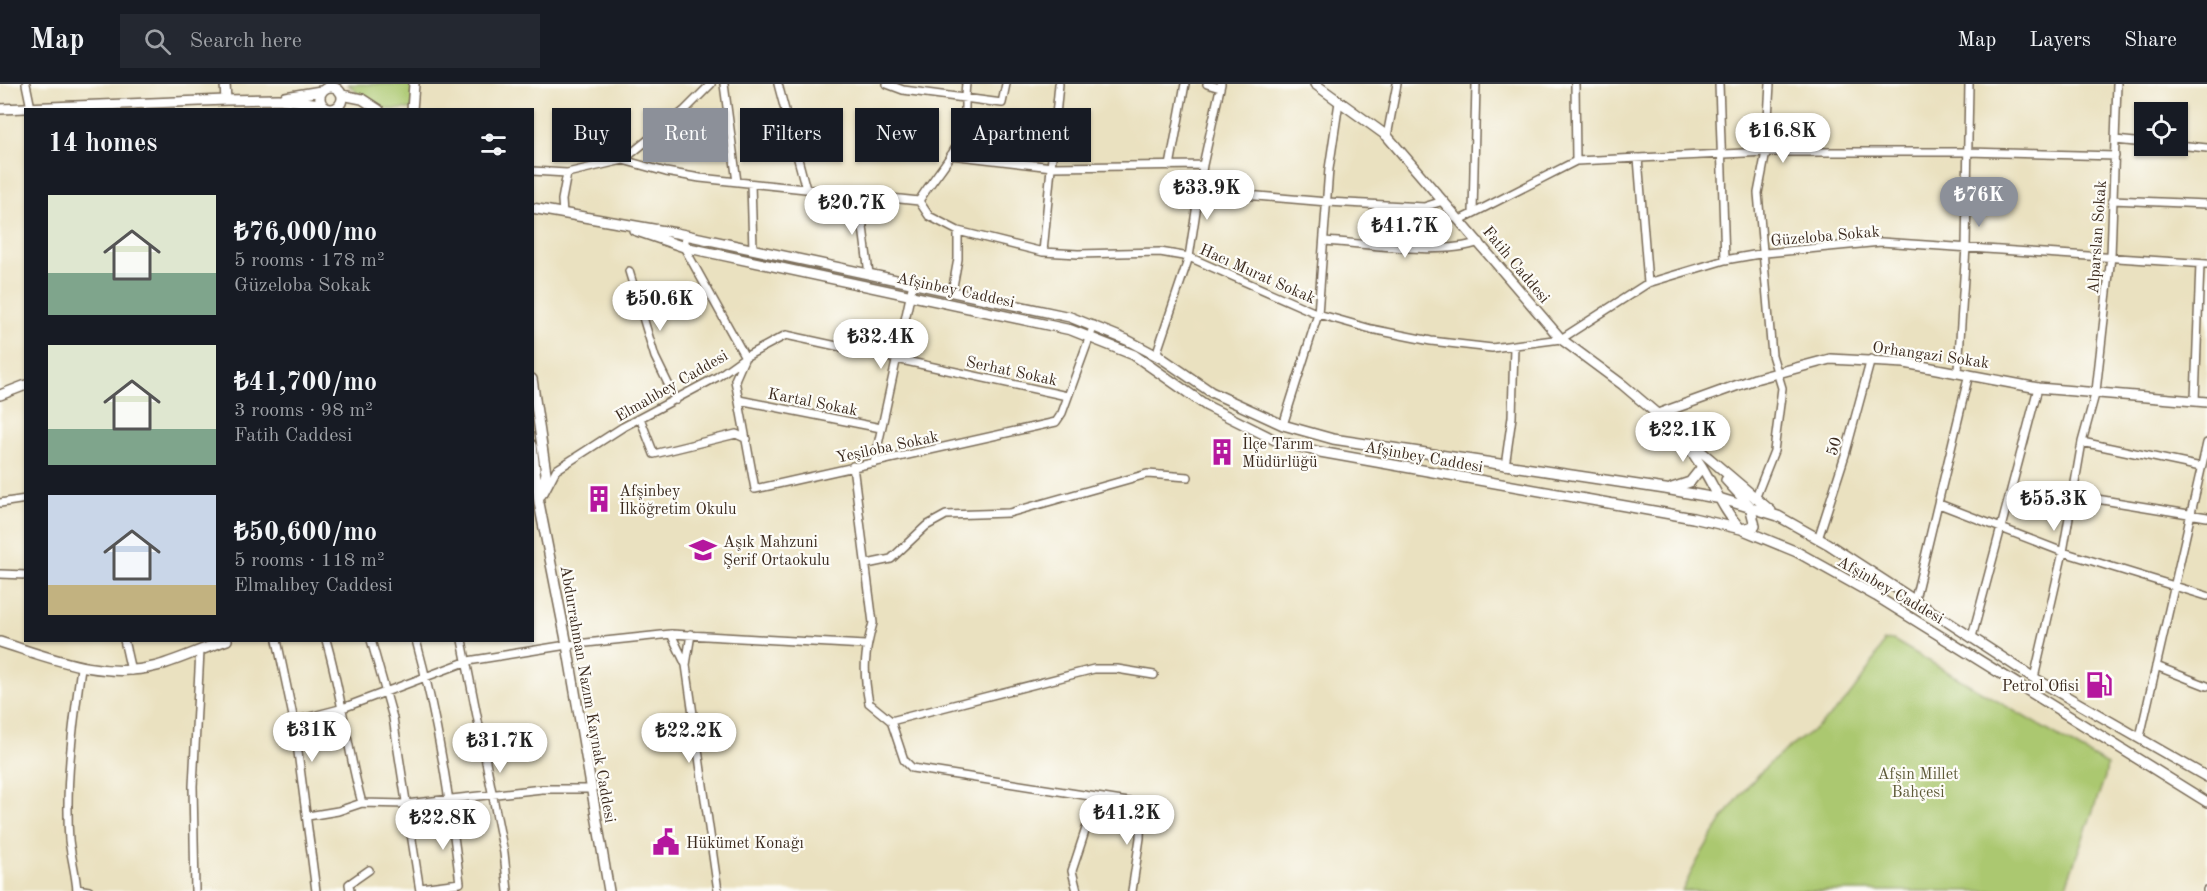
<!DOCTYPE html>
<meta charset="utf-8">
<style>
body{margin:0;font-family:"Old Standard TT",serif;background:#242831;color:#f1f3f6;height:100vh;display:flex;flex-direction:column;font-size:22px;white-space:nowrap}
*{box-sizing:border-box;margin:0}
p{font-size:20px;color:#9ea1a6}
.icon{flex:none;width:33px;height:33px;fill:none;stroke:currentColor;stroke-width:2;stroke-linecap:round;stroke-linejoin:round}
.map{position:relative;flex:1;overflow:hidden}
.drawer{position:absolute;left:24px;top:24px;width:510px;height:534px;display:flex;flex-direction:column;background:#171b24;border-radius:0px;box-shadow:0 2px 4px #0004}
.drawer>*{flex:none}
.banner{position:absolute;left:552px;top:24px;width:570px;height:54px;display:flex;gap:12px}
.controls{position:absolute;left:2134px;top:18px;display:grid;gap:12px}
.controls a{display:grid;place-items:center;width:54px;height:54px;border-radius:0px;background:#171b24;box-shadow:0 2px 4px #0004;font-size:30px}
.price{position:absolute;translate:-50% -51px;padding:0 14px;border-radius:21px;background:#fff;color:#222;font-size:20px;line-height:39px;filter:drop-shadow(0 2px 3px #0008)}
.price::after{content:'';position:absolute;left:50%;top:36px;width:18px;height:14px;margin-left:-9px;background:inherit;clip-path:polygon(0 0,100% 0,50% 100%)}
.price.on{background:#8c9099;color:#fff}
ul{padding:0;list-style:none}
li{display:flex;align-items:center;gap:18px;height:150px;padding:0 24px}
li span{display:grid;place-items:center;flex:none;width:168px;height:120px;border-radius:0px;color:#555}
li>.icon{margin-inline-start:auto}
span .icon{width:72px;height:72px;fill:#fffc;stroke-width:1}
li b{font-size:26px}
h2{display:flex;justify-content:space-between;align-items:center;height:72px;padding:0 24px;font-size:26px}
.pill{padding:0 21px;border-radius:0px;background:#171b24;box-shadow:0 2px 4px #0004;font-size:21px;line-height:54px}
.pill.on{background:#8c9099;color:#fff}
header{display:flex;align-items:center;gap:36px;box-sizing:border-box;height:84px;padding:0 30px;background:#171b24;border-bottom:2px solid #363941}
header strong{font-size:28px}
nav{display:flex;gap:33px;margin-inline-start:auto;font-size:21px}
.search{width:420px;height:54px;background:#242831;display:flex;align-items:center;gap:15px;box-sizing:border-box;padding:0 21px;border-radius:0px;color:#9ea1a6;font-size:22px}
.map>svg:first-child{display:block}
</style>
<header>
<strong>Map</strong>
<div class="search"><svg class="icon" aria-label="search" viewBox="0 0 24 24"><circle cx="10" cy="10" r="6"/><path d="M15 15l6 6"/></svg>Search here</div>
<nav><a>Map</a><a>Layers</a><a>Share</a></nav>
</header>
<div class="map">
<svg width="2207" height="807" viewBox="0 0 2207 807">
<rect width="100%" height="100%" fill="#fdfcf7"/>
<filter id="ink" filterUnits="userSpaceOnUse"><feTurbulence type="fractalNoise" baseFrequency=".0167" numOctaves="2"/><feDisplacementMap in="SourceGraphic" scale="12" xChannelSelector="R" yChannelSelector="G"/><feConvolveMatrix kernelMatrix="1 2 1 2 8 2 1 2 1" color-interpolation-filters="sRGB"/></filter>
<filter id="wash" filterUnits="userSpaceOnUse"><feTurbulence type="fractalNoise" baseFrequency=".008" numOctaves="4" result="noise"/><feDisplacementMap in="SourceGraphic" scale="24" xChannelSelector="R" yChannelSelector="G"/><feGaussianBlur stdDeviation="1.35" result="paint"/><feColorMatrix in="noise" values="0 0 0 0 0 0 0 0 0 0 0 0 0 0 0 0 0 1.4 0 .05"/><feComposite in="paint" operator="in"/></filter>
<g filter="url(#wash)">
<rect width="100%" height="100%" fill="#eae1c0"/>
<path fill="#abc870" stroke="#737947" stroke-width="1.5" d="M347,0h67l-2,25c-18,0 -37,4 -51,-11 -5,-6 -6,-10 -14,-14z
M1893,556l214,125 -2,12 -41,114h-382c22,-46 48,-89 85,-125 18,-17 41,-31 61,-48 24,-21 42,-49 56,-77z"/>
</g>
<g filter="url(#ink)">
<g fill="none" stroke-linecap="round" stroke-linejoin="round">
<defs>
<path id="street" d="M26,0l5,24
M724,0l13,98
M778,0l28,105
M887,0l16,6 99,13 4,-19
M1207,0l13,4
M1575,0l1,77
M1719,0l6,176
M328,25v1
M1387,52l10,-52
M2115,56l30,3
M2178,61l29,3
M951,71l101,12 151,-2
M1638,74l10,125
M623,76l43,12 34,6 219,23c12,-21 41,-51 45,-74 2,-14 0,-29 2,-43
M1170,82l15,-82
M532,87l35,2
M751,100l2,65
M1199,107l128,11 97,5 19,-6
M859,111l10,79
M2112,116l95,4
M919,117l10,15 29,15 85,21 35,2 82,-2 29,5 129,57 53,15 60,12 61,7 69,-9 87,-56 77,-23 40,-7 116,-11 326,22
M1473,129l3,-129
M563,130l-1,-14 5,-27 56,-13 61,-49 27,-27
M1460,136l116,-59 190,-9h202l147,4
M1325,157c44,3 115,15 155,1
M1043,168l16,-168
M629,187l26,86 21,43
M952,208l6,-33v-28
M1162,273l-5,-5 32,-95 14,-92 18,-81
M1958,286l8,-123 3,-163
M1067,312l-281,-61 -41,22 -10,23 20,109 301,-67 6,-9 32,-88
M739,316l142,28
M2195,316l5,-136
M640,334l14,36 82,-20 11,5
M1283,341l35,-111 11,-145 10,-67
M2082,358l119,25
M874,379l39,-180
M853,382l20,157c-9,32 -10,48 -4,80l22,18 13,39 8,8 229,36 -1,34 -8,53
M1505,382l7,-49 2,-71
M544,409l12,-23 67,-43 94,-50 28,-20 -61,-110 2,-12
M2072,411l135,22
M1755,415l19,-48 8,-63 -10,-33 -14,-162 8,-41 4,-68
M0,419l26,-4
M1939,420l124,48 144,44
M1818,455l27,-84 26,-96
M867,480l24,-5 35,-33 20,-11 63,-2 138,-39 41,3
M0,490l26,1
M1915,515l54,-225
M671,550l15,31 32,226
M1972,553l66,-249
M124,556l7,31
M277,556l17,81 22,170
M326,556c16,54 21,110 36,163
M371,556l22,78 27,173
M416,556c22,80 34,161 44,243l-40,5
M462,556l42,213 4,38
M686,581l5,-31
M2156,582l51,20
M2034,594l29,-126 19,-110 14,-51 15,-135 6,-172
M294,637l46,-12 128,-48 99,-16 104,-11 194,11
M891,637l203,-52h23l37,6
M2140,653l67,-294
M308,732l30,-5 24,-8 44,1 136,-15h48
M77,805l12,2
M77,807c-1,-17 -6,-34 -8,-51 -4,-56 4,-116 12,-172
M195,807l-2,-105 7,-135
M350,807l-1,-7 20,-14
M1077,807l-5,-20 24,-73
M2207,807v-1"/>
<path id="secondary" d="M225,0l1,16
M1315,0l72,52 174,203 62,46 148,126
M320 14a11 11 0 1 1 22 0a11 11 0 1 1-22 0Z
M342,11l20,4 17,11
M285,13l36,-6
M0,25l226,-9 53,-1 42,5
M412,26l2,-26
M532,124l144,25 394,84 57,23 36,19 48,33 72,33 50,14 332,50 57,10 56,17 50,28 206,134 173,99
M634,146l50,17 387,83 63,25 73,51 70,35 43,11 373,66 48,11 56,23 79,44 331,206
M532,295l14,94 -5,22
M0,311l26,-10
M1658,330l97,-35 75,-20 75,4 133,25 169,14
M532,361l7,58 28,142 42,246
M1702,383c13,21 22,45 39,62l14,-3 -5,-20 -24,-26
M1672,404l18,-6 12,-15 -16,-24
M0,558c51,16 103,38 157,24 24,-7 47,-18 70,-26"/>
</defs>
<use href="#street" stroke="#786a57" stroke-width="10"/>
<use href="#secondary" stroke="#786a57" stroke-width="12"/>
<use href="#street" stroke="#fff" stroke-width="7"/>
<use href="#secondary" stroke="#fff" stroke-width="9"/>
</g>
</g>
<defs>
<symbol id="building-bare" viewBox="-9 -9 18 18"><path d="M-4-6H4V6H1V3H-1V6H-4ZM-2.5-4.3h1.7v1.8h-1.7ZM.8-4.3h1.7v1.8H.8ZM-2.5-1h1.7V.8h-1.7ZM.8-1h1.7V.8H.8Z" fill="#b5179e" stroke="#fdfcf7" stroke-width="2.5" paint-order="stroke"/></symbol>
<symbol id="school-bare" viewBox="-9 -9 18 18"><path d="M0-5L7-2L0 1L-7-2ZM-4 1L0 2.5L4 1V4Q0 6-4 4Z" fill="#b5179e" stroke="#fdfcf7" stroke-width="2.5" paint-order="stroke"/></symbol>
<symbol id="fuel-bare" viewBox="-9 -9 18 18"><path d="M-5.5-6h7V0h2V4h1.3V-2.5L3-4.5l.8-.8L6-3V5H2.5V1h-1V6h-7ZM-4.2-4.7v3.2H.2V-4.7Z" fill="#b5179e" stroke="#fdfcf7" stroke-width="2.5" paint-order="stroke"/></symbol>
<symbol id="civic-bare" viewBox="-9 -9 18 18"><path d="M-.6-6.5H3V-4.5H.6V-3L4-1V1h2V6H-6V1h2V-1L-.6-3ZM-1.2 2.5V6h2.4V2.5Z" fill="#b5179e" stroke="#fdfcf7" stroke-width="2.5" paint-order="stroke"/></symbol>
</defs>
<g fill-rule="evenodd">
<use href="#building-bare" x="1203" y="349" width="38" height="38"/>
<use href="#building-bare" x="580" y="396" width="38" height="38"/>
<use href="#school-bare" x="684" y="447" width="38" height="38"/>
<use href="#fuel-bare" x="2080" y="582" width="38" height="38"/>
<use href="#civic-bare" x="647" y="739" width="38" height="38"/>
</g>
<g text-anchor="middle" stroke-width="4.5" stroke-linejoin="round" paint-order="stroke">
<g font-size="16" fill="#3b2a1e" stroke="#fdfcf7">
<text transform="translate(1825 151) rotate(-5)" y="6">Güzeloba Sokak</text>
<text transform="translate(2096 153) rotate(-86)" y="6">Alparslan Sokak</text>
<text transform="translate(1517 180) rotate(50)" y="6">Fatih Caddesi</text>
<text transform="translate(1258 189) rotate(24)" y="6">Hacı Murat Sokak</text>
<text transform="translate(956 205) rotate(12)" y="6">Afşinbey Caddesi</text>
<text transform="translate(1931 270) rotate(8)" y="6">Orhangazi Sokak</text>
<text transform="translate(1012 286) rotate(12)" y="6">Serhat Sokak</text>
<text transform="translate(671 301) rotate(-30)" y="6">Elmalıbey Caddesi</text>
<text transform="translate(813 317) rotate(11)" y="6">Kartal Sokak</text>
<text transform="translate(887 362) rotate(-12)" y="6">Yeşiloba Sokak</text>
<text transform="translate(1833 362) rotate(-73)" y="6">50</text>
<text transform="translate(1424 372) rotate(10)" y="6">Afşinbey Caddesi</text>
<text transform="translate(1891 505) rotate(30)" y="6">Afşinbey Caddesi</text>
<text transform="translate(589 610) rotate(80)" y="6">Abdurrahman Nazım Kaynak Caddesi</text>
</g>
<g font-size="16" fill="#3b2a1e" stroke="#fdfcf7" text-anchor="start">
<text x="1242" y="365">İlçe Tarım<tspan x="1242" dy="18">Müdürlüğü</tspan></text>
<text x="619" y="412">Afşinbey<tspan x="619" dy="18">İlköğretim Okulu</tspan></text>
<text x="723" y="463">Aşık Mahzuni<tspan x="723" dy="18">Şerif Ortaokulu</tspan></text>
<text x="2079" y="607" text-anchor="end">Petrol Ofisi</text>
<text x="686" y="764">Hükümet Konağı</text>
</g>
<g font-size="16" fill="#5d5937" stroke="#fdfcf7">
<text x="1918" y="695">Afşin Millet<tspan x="1918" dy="18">Bahçesi</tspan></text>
</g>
</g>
</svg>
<div class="controls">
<a><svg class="icon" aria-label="locate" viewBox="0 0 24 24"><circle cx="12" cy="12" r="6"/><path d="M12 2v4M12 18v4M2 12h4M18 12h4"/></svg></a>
</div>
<b class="price" style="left:1783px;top:80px">₺16.8K</b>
<b class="price" style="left:1207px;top:137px">₺33.9K</b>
<b class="price on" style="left:1979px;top:144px">₺76K</b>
<b class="price" style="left:852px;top:152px">₺20.7K</b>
<b class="price" style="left:1405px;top:175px">₺41.7K</b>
<b class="price" style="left:660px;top:248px">₺50.6K</b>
<b class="price" style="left:881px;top:286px">₺32.4K</b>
<b class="price" style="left:1683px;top:379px">₺22.1K</b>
<b class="price" style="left:2054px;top:448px">₺55.3K</b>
<b class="price" style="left:312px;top:679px">₺31K</b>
<b class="price" style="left:689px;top:680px">₺22.2K</b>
<b class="price" style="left:500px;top:690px">₺31.7K</b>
<b class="price" style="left:1127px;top:762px">₺41.2K</b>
<b class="price" style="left:443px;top:767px">₺22.8K</b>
<div class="banner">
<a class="pill">Buy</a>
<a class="pill on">Rent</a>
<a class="pill">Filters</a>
<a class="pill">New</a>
<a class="pill">Apartment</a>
</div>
<section class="drawer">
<h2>14 homes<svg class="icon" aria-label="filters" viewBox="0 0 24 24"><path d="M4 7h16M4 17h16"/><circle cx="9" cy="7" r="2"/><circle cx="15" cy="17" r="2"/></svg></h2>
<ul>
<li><span style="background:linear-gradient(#dfe7d0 65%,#7fa58c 0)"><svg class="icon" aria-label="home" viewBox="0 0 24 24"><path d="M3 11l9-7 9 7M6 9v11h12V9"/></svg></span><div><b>₺76,000/mo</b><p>5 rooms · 178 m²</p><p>Güzeloba Sokak</p></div></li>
<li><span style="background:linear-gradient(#dfe7d0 70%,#7fa58c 0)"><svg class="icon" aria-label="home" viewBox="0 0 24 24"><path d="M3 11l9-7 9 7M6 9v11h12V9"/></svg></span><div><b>₺41,700/mo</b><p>3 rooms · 98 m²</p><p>Fatih Caddesi</p></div></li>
<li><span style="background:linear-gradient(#c9d6e8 75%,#c2b280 0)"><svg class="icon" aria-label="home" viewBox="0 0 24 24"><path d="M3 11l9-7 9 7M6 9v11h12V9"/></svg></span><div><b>₺50,600/mo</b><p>5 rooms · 118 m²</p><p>Elmalıbey Caddesi</p></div></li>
</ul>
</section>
</div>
